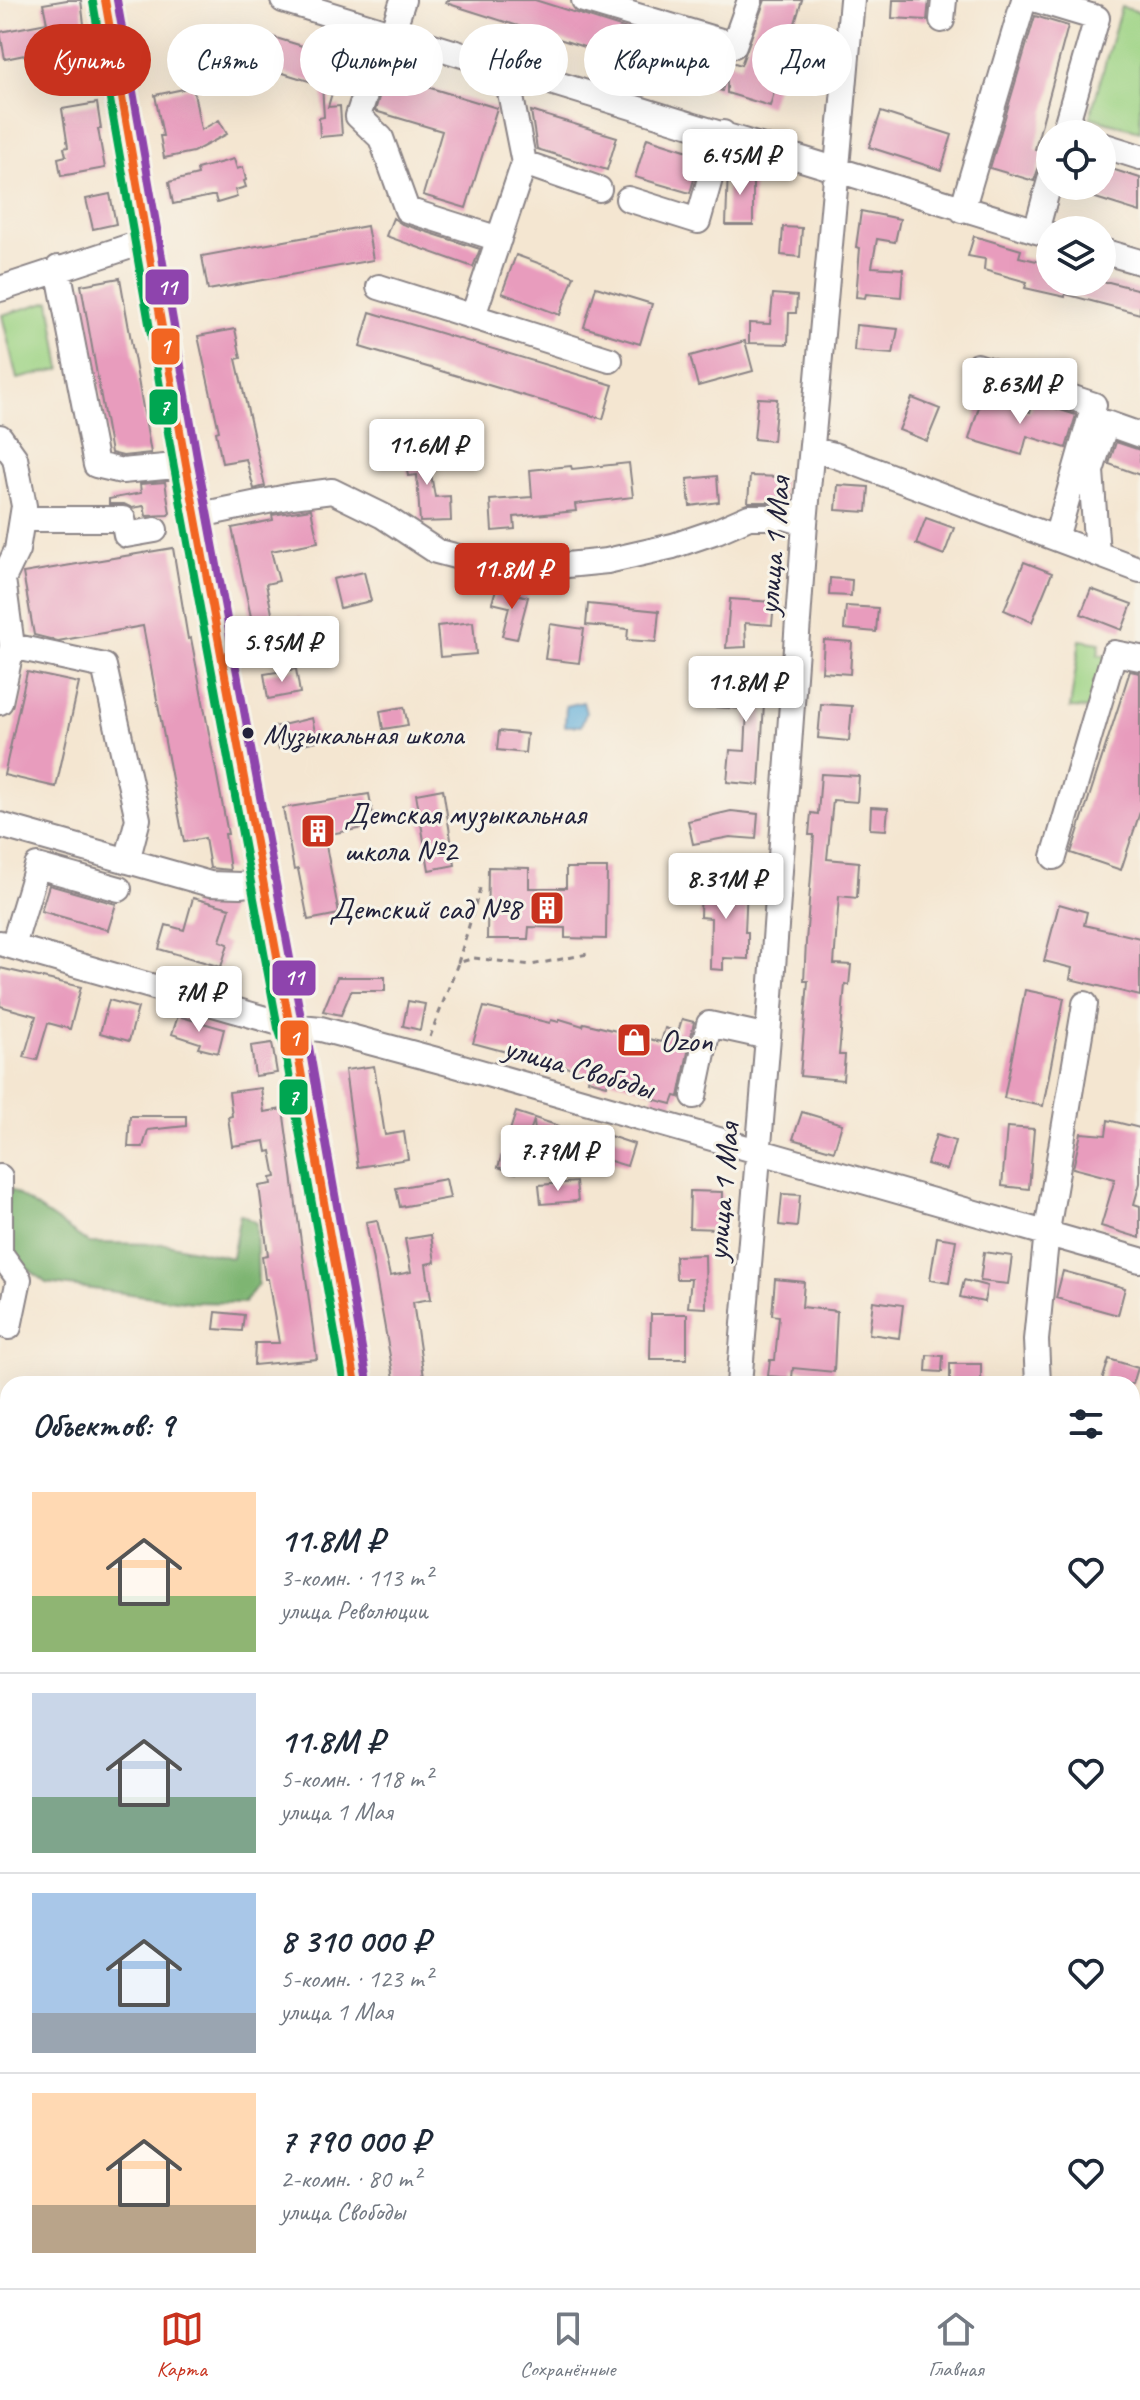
<!DOCTYPE html>
<html lang="ru">
<meta charset="utf-8">
<style>
body{margin:0;font-family:Caveat,sans-serif;background:#f2f2f3;color:#1f2937;height:100vh;display:flex;flex-direction:column;font-size:30px;white-space:nowrap}
*{box-sizing:border-box;margin:0}
p{font-size:26px;color:#747a83}
.icon{flex:none;width:44px;height:44px;fill:none;stroke:currentColor;stroke-width:2;stroke-linecap:round;stroke-linejoin:round}
.map{position:relative;flex:1;overflow:hidden}
.details{position:absolute;left:0px;top:1376px;width:1140px;height:912px;display:flex;flex-direction:column;background:#fff;border-radius:24px 24px 0 0;box-shadow:0 8px 32px #0002}
.details>*{flex:none}
.guide{position:absolute;left:24px;top:24px;width:1092px;height:72px;display:flex;gap:16px}
.fabs{position:absolute;left:1036px;top:120px;display:grid;gap:16px}
.fabs a{display:grid;place-items:center;width:80px;height:80px;border-radius:50%;background:#fff;box-shadow:0 8px 32px #0002;font-size:40px}
.price{position:absolute;translate:-50% -68px;padding:0 18px;border-radius:8px;background:#fff;color:#222;font-size:26px;line-height:52px;filter:drop-shadow(0 2px 4px #0008)}
.price::after{content:'';position:absolute;left:50%;top:48px;width:24px;height:18px;margin-left:-12px;background:inherit;clip-path:polygon(0 0,100% 0,50% 100%)}
.price.on{background:#c8321e;color:#fff}
ul{padding:0;list-style:none}
li{display:flex;align-items:center;gap:24px;height:200px;padding:0 32px}
li+li{border-top:2px solid #e0e1e3}
li span{display:grid;place-items:center;flex:none;width:224px;height:160px;border-radius:0px;color:#555}
li>.icon{margin-inline-start:auto}
span .icon{width:96px;height:96px;fill:#fffc;stroke-width:1}
li b{font-size:34px}
h2{display:flex;justify-content:space-between;align-items:center;height:96px;padding:0 32px;font-size:34px}
.chip{padding:0 28px;border-radius:36px;background:#fff;box-shadow:0 8px 32px #0002;font-size:28px;line-height:72px}
.chip.on{background:#c8321e;color:#fff}
.dock{display:flex;justify-content:space-around;align-items:center;height:112px;border-top:2px solid #e0e1e3;background:#fff;font-size:22px;color:#747a83}
.dock a{display:grid;justify-items:center;gap:4px}
.dock .on{color:#c8321e}
.map>svg:first-child{display:block}
</style>
<div class="map">
<svg width="1140" height="2288" viewBox="0 0 1140 2288">
<rect width="100%" height="100%" fill="#f7f3e8"/>
<filter id="ink" filterUnits="userSpaceOnUse"><feTurbulence type="fractalNoise" baseFrequency=".0125" numOctaves="2"/><feDisplacementMap in="SourceGraphic" scale="16" xChannelSelector="R" yChannelSelector="G"/><feConvolveMatrix kernelMatrix="1 2 1 2 8 2 1 2 1" color-interpolation-filters="sRGB"/></filter>
<filter id="wash" filterUnits="userSpaceOnUse"><feTurbulence type="fractalNoise" baseFrequency=".006" numOctaves="4" result="noise"/><feDisplacementMap in="SourceGraphic" scale="32" xChannelSelector="R" yChannelSelector="G"/><feGaussianBlur stdDeviation="1.8" result="paint"/><feColorMatrix in="noise" values="0 0 0 0 0 0 0 0 0 0 0 0 0 0 0 0 0 1.4 0 .05"/><feComposite in="paint" operator="in"/></filter>
<g filter="url(#wash)">
<rect width="100%" height="100%" fill="#f4e6d1"/>
<path fill="#9dd384" stroke="#607a60" stroke-width="2" d="M1121,7l19,5v119l-50,-14z
M50,301l11,68 -44,10 -15,-64z
M1080,640l20,3 -2,12 11,2 -14,52 -25,-1z
M560,2280h87l-1,8h-84z"/>
<path fill="#7eb572" stroke="#506c56" stroke-width="2" d="M10,1189l79,54 78,1 65,14 8,-44 16,9 2,61 -14,19 -52,-1 -146,-19 -46,-37z"/>
<path fill="#60add9" stroke="#41688a" stroke-width="2" d="M583,702l3,11 -5,13h-16l1,-20z"/>
<g id="blocks">
<path fill="#e89cbd" d="M67,0h14l9,73 -31,5 -5,-29 -49,10 -5,-27 47,-9 -4,-19z
M447,0h88l206,65 24,-65h37l-32,106 -43,-13v-19l-5,17 -276,-88z
M893,0h36l-2,20 -35,-2z
M1035,16l33,10 -33,123 9,3 -10,29 -44,-13z
M256,32l86,26 -14,49 12,-1 2,29 -22,2 -1,-19 5,-1 -2,-32 -75,-23z
M394,77l103,31 -31,100 -43,-13 19,-64 -67,-20 5,-17 8,-4z
M193,87l8,43 18,-10 8,14 -34,18 -29,6 -4,-22h3l-8,-41z
M97,103l4,26h-3l7,39 -44,8 -3,-18 8,-2 -2,-8 4,-1 -6,-38z
M531,111l86,26 -10,33 -70,-21z
M881,112l71,23 -11,35 -72,-23z
M647,138l54,17 -11,38 -55,-16z
M234,159l3,10 6,-2 3,13 -2,1 2,6 -11,3 2,7 -20,6 -2,-7h-4l-38,8 -4,-22 29,-7 -1,-6z
M1102,166l38,12v34l-73,-23 1,-3h34z
M728,169h25v56h-27z
M110,194l6,30 -23,5 -7,-30z
M861,211l39,8 -5,23 -18,-3 -5,28 31,2 -2,28 -35,-3 -1,4 -9,-1 4,-49 -4,-1z
M393,218l9,6 78,25 -7,18 -87,-31z
M367,226l6,34 -165,30 -6,-34z
M783,227l19,1 -2,29 -19,-2z
M974,236l47,14 -2,7 31,7v18h59l31,8v24l-75,-20v3l-40,-9 2,-6 -43,-12 1,-11 -17,-3z
M516,255l58,21 -14,39 -58,-22z
M120,278l31,175 -28,3 -12,-3 -30,-168z
M596,287l56,17 -12,40 -56,-17z
M773,294l24,2 -1,17h-7l-1,31 -39,-1v-20l21,1z
M370,312l243,73 -10,34 -243,-72z
M856,325l42,4 -5,25 -39,-3z
M235,329l6,29 -5,1 29,127 -11,3 -8,-30 -24,4 -6,-31 3,-1 -21,-95z
M745,341l8,30 -55,15 -8,-30z
M982,397l48,15 3,-11 43,14 -10,33 -39,-12 -5,19 -53,-16z
M758,398l19,1 -4,42 -19,-2z
M912,398l28,11 -13,32 -28,-11z
M425,440l10,57 15,-1 1,25 -31,1 -3,-47 -9,1 -4,-22 12,-2v-11z
M1116,442l24,8v25l-31,-11z
M629,463l4,34 -58,7 1,7 -62,6 1,12 -23,2 -2,-31 42,-3 -2,-27 41,-4 1,3z
M717,476l2,26 -29,4 -3,-27z
M750,476l33,1 -1,25h-34z
M165,482l5,31 -2,2 -22,1 -2,-10 -12,2 -8,-4h-15v-5l32,-6 -1,-9z
M838,485l31,2 -2,25 -31,-2z
M311,509l7,33 -47,9 8,30 -13,3 8,39 26,-6 4,17 -47,11 -25,-117 41,-8 -1,-5z
M926,518l28,10 -10,27 -28,-11z
M173,548l15,91 3,-1 37,196h-3l5,36 -20,-2 -5,-30 -21,4 -41,-216 -85,15 -24,-6 -11,-62z
M1024,562l28,11 -20,49 -28,-12z
M364,572l7,29 -31,7 -7,-29z
M830,578l22,2 -1,16 -22,-1z
M496,589l32,8 -11,42 -15,-3 7,-29 -17,-4z
M1091,589l41,15 -10,26 -41,-16z
M730,599l44,3 -2,23 -27,-2 1,24 -20,1z
M588,604l71,7 -3,31 -29,-2 1,-11 -42,-4z
M846,606l32,2 -2,24 -32,-3z
M473,622l3,32 -36,3 -3,-31z
M550,624l34,5 -5,34 -34,-4z
M824,640l28,2 -2,32 -28,-2z
M296,669l4,24 -32,6 -4,-25z
M739,670l27,2 -7,113 -32,-3 3,-32 15,1 2,-42 -32,-2 2,-25 21,2z
M1130,671l10,2v139l-19,58 -50,-17z
M27,672l52,11 -23,104 -52,-12z
M821,704l31,2 -3,35 -31,-3z
M404,707l4,18 -25,4 -3,-18z
M312,718l5,23 -38,8 -5,-22z
M499,731l28,3 -2,19 -28,-3z
M821,774l38,2 -2,26 -24,-2 -6,59 32,3 -2,36 -18,-2 -5,68 17,1 -2,20 -4,-1 -6,71h6l-2,25 -43,-4 8,-95h-4l2,-39 8,-107h-5l2,-22 7,1z
M443,789l12,76 -26,5 -13,-76z
M369,794l6,32 -51,9 15,79 -31,6 -10,-51 -4,1 -11,-62z
M871,807l17,1 -2,22 -16,-1z
M731,811l27,3 -2,25 -26,-2 -37,7 -5,-23z
M488,867l41,1v20h37v-20h41l-1,71 -41,-1v-10l-36,-1 -1,12h-41z
M701,883l46,2 -2,47h3v27l-25,-1v12l-13,-1 1,-51 -11,-1z
M49,885l67,19 -8,26 -67,-19z
M193,898l37,10 -10,33 8,3 -7,23 -62,-18 7,-24 18,5z
M1059,904l28,8 -3,13 56,13v58l-70,-17 2,-11 -28,-7z
M0,968l81,19 -11,42 -22,-6 -11,37 -13,-3 12,-41 -36,-10z
M337,977h48v14h-34l-10,24 -18,-4z
M1025,990l39,8 -21,108 -39,-8z
M109,1000l29,8 -9,33 -29,-8z
M408,1001l17,3 -5,26 -17,-4z
M484,1007l66,16 1,-3 8,2 1,-3 23,7 1,-3 77,19 4,-14 13,4 4,-13 12,3 -15,75 -4,-1 -3,8 -20,-5 3,-7 -46,-13 -2,6 -19,-5 2,-6 -35,-10 -1,3 -9,-3 -1,4 -20,-6 1,-5 -52,-14z
M178,1016l46,13 -6,24 -20,-5 2,-5 -28,-9z
M272,1043l5,30 -22,3 -4,-30z
M374,1066l11,69 19,-3 4,27 -50,8 -13,-97z
M261,1088l3,24 19,-3 34,250 -63,6 1,-22h24l-11,-64h-3l-3,-23 6,-1 -9,-69 13,-2 -1,-6 5,-1 -5,-26 -4,1 -2,-11 -33,5 -4,-29 4,-1 -3,-24z
M516,1112l43,14 -2,8 11,6 36,11 6,-15 24,8 -7,22 -23,-7 -3,11 -26,-9v8l-38,-12 -3,-37 -18,53 -18,-6z
M802,1112l40,12 -8,27 -41,-12z
M130,1116h56v10l-38,4 -5,17h-15z
M1108,1120l32,8v55l-6,21 6,2v32l-39,-12 14,-47 -42,-11 8,-35 25,2z
M1007,1127l27,2 -5,60 -27,-3z
M936,1135l19,6 -8,29 -20,-6z
M446,1179l4,19 -50,9 -4,-19z
M576,1182l2,19 -37,3 -2,-19z
M690,1191l32,1 -1,37 -32,-1z
M782,1194l18,1 -3,32 -18,-2z
M377,1220l13,56 21,-4 -6,-33 26,-4 4,27 -9,2 5,35 -18,3 12,82h-30l-29,-162z
M937,1237l19,3 -7,43 -19,-3z
M984,1252l28,4 -4,28 -28,-3z
M705,1255l1,53 -18,-1 3,-28h-15l-1,-23z
M1063,1271l62,17 -7,27 -62,-17z
M775,1279l29,3 -2,25 35,4 -3,61 -41,-4 -1,10 -24,-2 2,-16h5l4,-44 -7,-1z
M964,1280l23,6 -3,16 -24,-5z
M873,1301l30,4 -4,33 -30,-4z
M216,1312l28,3 -2,16 -28,-2z
M651,1314h36v45h-37z
M927,1355l16,1 -1,16 -16,-1z
M1109,1359l29,9 -5,16h-32z
M950,1364h31v20h-31z"/>
</g>
</g>
<g filter="url(#ink)">
<use href="#blocks" fill-opacity="0" stroke="#8b8486" stroke-width="2"/>
<g fill="none" stroke-linecap="round" stroke-linejoin="round">
<defs>
<path id="minor" d="M105,0l81,465 104,561 6,17 60,341
M283,0l767,235
M584,0l150,45 16,-45
M1037,0l60,18 -33,115 3,1
M942,20l2,-20
M377,79l26,-79
M365,95l-7,21 23,22 26,72 92,29
M1102,145l38,12
M524,163l75,26
M628,199l70,22 25,-88
M962,210l62,-210
M1036,231l14,-51
M1102,251l38,11
M58,268l38,197 26,6 64,-6
M379,287l231,73
M0,289l146,-48
M473,316l51,-153 -19,-96
M977,366l117,39 -38,133
M0,437l15,21 9,48 -7,44 -14,29h-3
M813,450l21,5 306,115
M195,516l97,-20 40,-5 51,25 53,35 34,9 77,7 60,-6 66,-15 44,-15 32,-14h36l20,6
M22,519h101l3,16 29,-5
M1097,553l-6,-82 15,-48 34,12
M12,646l92,20 34,153 -11,42
M0,702l12,-56 -9,-67
M0,825l210,59 30,1 24,-3
M1054,857l60,-204 26,5
M0,943l290,83 31,3 131,35 688,196
M13,946l24,-80 82,23
M694,1096l15,-72 59,13
M0,1177v76l19,26 -10,48 -9,-3
M739,1384l29,-347 37,-514 47,-523
M1038,1384l-2,-44 11,-109 38,-227
M0,1587l8,2
M0,1659l8,1
M1132,1868l8,2
M0,1903l8,2
M1132,2112l8,-27
M85,2280l1,8
M533,2280l2,8
M792,2280l26,8
M659,2288l1,-8
M1080,2288l3,-8"/>
</defs>
<use href="#minor" stroke="#8b8486" stroke-width="28"/>
<path stroke="#8b8486" stroke-width="3" stroke-dasharray="6 6" stroke-linecap="butt" d="M458,963l23,-78
M430,1037l28,-74 16,-5 57,7 57,-11
M0,1818l8,-2
M1132,1821l8,-4
M585,2280v8
M610,2288l1,-8"/>
<use href="#minor" stroke="#fff" stroke-width="24"/>
<defs>
<path id="bus-1" d="M105,0l81,465 104,561 6,17 60,341"/>
<path id="bus-2" d="M93,2l81,465 104,561 6,18 60,338"/>
<path id="bus-3" d="M117,0l81,463 104,560 6,18 60,341"/>
</defs>
<use href="#bus-1" stroke="#f7f3e8" stroke-width="14"/>
<use href="#bus-2" stroke="#f7f3e8" stroke-width="14"/>
<use href="#bus-3" stroke="#f7f3e8" stroke-width="14"/>
<use href="#bus-1" stroke="#f26522" stroke-width="8"/>
<use href="#bus-2" stroke="#00a651" stroke-width="8"/>
<use href="#bus-3" stroke="#8e44ad" stroke-width="8"/>
</g>
</g>
<defs>
<symbol id="building-square" viewBox="-11 -11 22 22"><rect x="-9" y="-9" width="18" height="18" rx="4" fill="#c8321e" stroke="#f7f3e8"/><path d="M-4-6H4V6H1V3H-1V6H-4ZM-2.5-4.3h1.7v1.8h-1.7ZM.8-4.3h1.7v1.8H.8ZM-2.5-1h1.7V.8h-1.7ZM.8-1h1.7V.8H.8Z" fill="#fff"/></symbol>
<symbol id="shop-square" viewBox="-11 -11 22 22"><rect x="-9" y="-9" width="18" height="18" rx="4" fill="#c8321e" stroke="#f7f3e8"/><path d="M-5-2.5h2.3a2.7 3.5 0 0 1 5.4 0H5L5.5 6h-11ZM-1.5-2.5h3a1.5 2.3 0 0 0-3 0Z" fill="#fff"/></symbol>
</defs>
<g fill-rule="evenodd">
<use href="#building-square" x="298" y="811" width="40" height="40"/>
<use href="#building-square" x="527" y="888" width="40" height="40"/>
<use href="#shop-square" x="614" y="1020" width="40" height="40"/>
</g>
<circle fill="#22223b" stroke="#f7f3e8" stroke-width="3" cx="248" cy="733" r="7"/>
<g text-anchor="middle" stroke-width="6" stroke-linejoin="round" paint-order="stroke">
<g font-size="30" fill="#22223b" stroke="#f7f3e8" text-anchor="start">
<text x="263" y="744">Музыкальная школа</text>
</g>
<g font-size="32" fill="#22223b" stroke="#f7f3e8">
<text transform="translate(773 546) rotate(-85)" y="11">улица 1 Мая</text>
<text transform="translate(579 1067) rotate(16)" y="11">улица Свободы</text>
<text transform="translate(722 1192) rotate(-85)" y="11">улица 1 Мая</text>
</g>
<g font-size="32" fill="#22223b" stroke="#f7f3e8" text-anchor="start">
<text x="344" y="824">Детская музыкальная<tspan x="344" dy="37">школа №2</tspan></text>
<text x="521" y="919" text-anchor="end">Детский сад №8</text>
<text x="660" y="1051">Ozon</text>
</g>
</g>
<g stroke="#f7f3e8" stroke-width="3">
<rect x="144" y="268" width="46" height="38" rx="8" fill="#8e44ad"/>
<rect x="150" y="327" width="31" height="39" rx="8" fill="#f26522"/>
<rect x="148" y="388" width="31" height="38" rx="8" fill="#00a651"/>
<rect x="271" y="959" width="46" height="38" rx="8" fill="#8e44ad"/>
<rect x="279" y="1019" width="31" height="38" rx="8" fill="#f26522"/>
<rect x="278" y="1078" width="31" height="38" rx="8" fill="#00a651"/>
</g>
<g font-size="22" text-anchor="middle" font-weight="bold" fill="#fff">
<text x="167" y="295">11</text>
<text x="165" y="354">1</text>
<text x="164" y="415">7</text>
<text x="294" y="985">11</text>
<text x="294" y="1046">1</text>
<text x="293" y="1105">7</text>
</g>
</svg>
<div class="fabs">
<a><svg class="icon" aria-label="locate" viewBox="0 0 24 24"><circle cx="12" cy="12" r="6"/><path d="M12 2v4M12 18v4M2 12h4M18 12h4"/></svg></a>
<a><svg class="icon" aria-label="layers" viewBox="0 0 24 24"><path d="M12 4l9 5-9 5-9-5zM3 14l9 5 9-5"/></svg></a>
</div>
<b class="price" style="left:740px;top:197px">6.45M ₽</b>
<b class="price" style="left:1020px;top:426px">8.63M ₽</b>
<b class="price" style="left:427px;top:487px">11.6M ₽</b>
<b class="price on" style="left:512px;top:611px">11.8M ₽</b>
<b class="price" style="left:282px;top:684px">5.95M ₽</b>
<b class="price" style="left:746px;top:724px">11.8M ₽</b>
<b class="price" style="left:726px;top:921px">8.31M ₽</b>
<b class="price" style="left:199px;top:1034px">7M ₽</b>
<b class="price" style="left:558px;top:1193px">7.79M ₽</b>
<div class="guide">
<a class="chip on">Купить</a>
<a class="chip">Снять</a>
<a class="chip">Фильтры</a>
<a class="chip">Новое</a>
<a class="chip">Квартира</a>
<a class="chip">Дом</a>
</div>
<section class="details">
<h2>Объектов: 9<svg class="icon" aria-label="filters" viewBox="0 0 24 24"><path d="M4 7h16M4 17h16"/><circle cx="9" cy="7" r="2"/><circle cx="15" cy="17" r="2"/></svg></h2>
<ul>
<li><span style="background:linear-gradient(#ffd9b3 65%,#8fb573 0)"><svg class="icon" aria-label="home" viewBox="0 0 24 24"><path d="M3 11l9-7 9 7M6 9v11h12V9"/></svg></span><div><b>11.8M ₽</b><p>3-комн. · 113 m²</p><p>улица Революции</p></div><svg class="icon" aria-label="heart" viewBox="0 0 24 24"><path d="M12 20l-8-8c-3-5 5-10 8-4 3-6 11-1 8 4z"/></svg></li>
<li><span style="background:linear-gradient(#c9d6e8 65%,#7fa58c 0)"><svg class="icon" aria-label="home" viewBox="0 0 24 24"><path d="M3 11l9-7 9 7M6 9v11h12V9"/></svg></span><div><b>11.8M ₽</b><p>5-комн. · 118 m²</p><p>улица 1 Мая</p></div><svg class="icon" aria-label="heart" viewBox="0 0 24 24"><path d="M12 20l-8-8c-3-5 5-10 8-4 3-6 11-1 8 4z"/></svg></li>
<li><span style="background:linear-gradient(#a9c7e8 75%,#9aa5b1 0)"><svg class="icon" aria-label="home" viewBox="0 0 24 24"><path d="M3 11l9-7 9 7M6 9v11h12V9"/></svg></span><div><b>8 310 000 ₽</b><p>5-комн. · 123 m²</p><p>улица 1 Мая</p></div><svg class="icon" aria-label="heart" viewBox="0 0 24 24"><path d="M12 20l-8-8c-3-5 5-10 8-4 3-6 11-1 8 4z"/></svg></li>
<li><span style="background:linear-gradient(#ffd9b3 70%,#b9a48a 0)"><svg class="icon" aria-label="home" viewBox="0 0 24 24"><path d="M3 11l9-7 9 7M6 9v11h12V9"/></svg></span><div><b>7 790 000 ₽</b><p>2-комн. · 80 m²</p><p>улица Свободы</p></div><svg class="icon" aria-label="heart" viewBox="0 0 24 24"><path d="M12 20l-8-8c-3-5 5-10 8-4 3-6 11-1 8 4z"/></svg></li>
</ul>
</section>
</div>
<nav class="dock">
<a class="on"><svg class="icon" aria-label="map" viewBox="0 0 24 24"><path d="M3 6l6-2 6 2 6-2v14l-6 2-6-2-6 2zM9 4v14M15 6v14"/></svg>Карта</a>
<a><svg class="icon" aria-label="saved" viewBox="0 0 24 24"><path d="M7 4h10v16l-5-4-5 4z"/></svg>Сохранённые</a>
<a><svg class="icon" aria-label="home" viewBox="0 0 24 24"><path d="M3 11l9-7 9 7M6 9v11h12V9"/></svg>Главная</a>
</nav>
